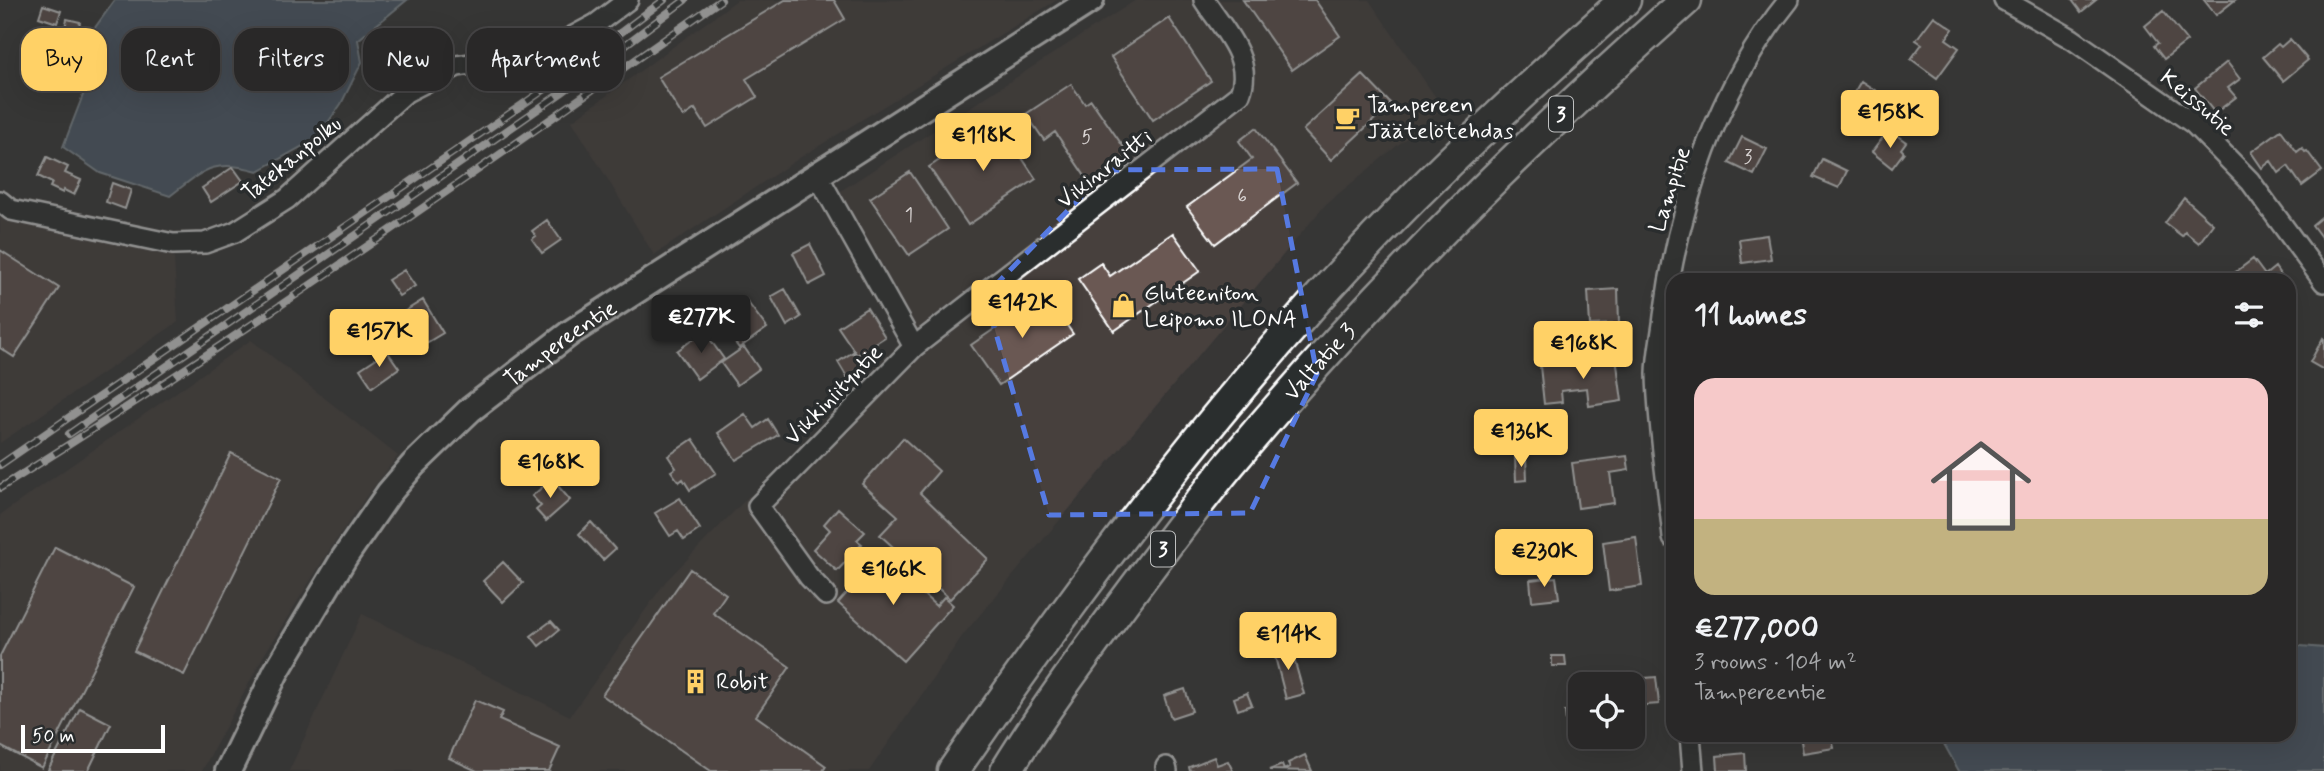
<!DOCTYPE html>
<meta charset="utf-8">
<style>
body{margin:0;font-family:Mynerve,sans-serif;background:#313030;color:#f1f3f6;height:100vh;display:flex;flex-direction:column;font-size:26px;white-space:nowrap}
*{box-sizing:border-box;margin:0}
p{font-size:23px;color:#a5a6a8}
.icon{flex:none;width:38px;height:38px;fill:none;stroke:currentColor;stroke-width:2;stroke-linecap:round;stroke-linejoin:round}
.map{position:relative;flex:1;overflow:hidden}
.side{position:absolute;left:1666px;top:273px;width:630px;height:469px;display:flex;flex-direction:column;background:#292828;border-radius:21px;box-shadow:0 7px 28px #0002,0 0 0 2px #454445}
.side>*{flex:none}
.banner{position:absolute;left:21px;top:28px;width:665px;height:63px;display:flex;gap:14px}
.tools{position:absolute;left:1568px;top:672px;display:grid;gap:14px}
.tools a{display:grid;place-items:center;width:77px;height:77px;border-radius:14px;background:#292828;box-shadow:0 7px 28px #0002,0 0 0 2px #454445;font-size:35px}
.scale{position:absolute;left:21px;bottom:18px;width:144px;box-sizing:border-box;padding-left:7px;border:4px solid #fff;border-top:0;font-size:19px;line-height:24px;white-space:nowrap;color:#fff;-webkit-text-stroke:5px #2a2d2e;paint-order:stroke}
.price{position:absolute;translate:-50% -60px;padding:0 16px;border-radius:7px;background:#ffd166;color:#111;font-size:23px;line-height:46px;filter:drop-shadow(0 2px 4px #0008)}
.price::after{content:'';position:absolute;left:50%;top:42px;width:21px;height:16px;margin-left:-10px;background:inherit;clip-path:polygon(0 0,100% 0,50% 100%)}
.price.selected{background:#222;color:#fff}
ul{padding:0;list-style:none}
li{display:grid;align-content:center;gap:14px;height:371px;padding:0 28px}
li span{display:grid;place-items:center;height:217px;border-radius:21px;color:#555}
li>.icon{margin-inline-start:auto}
span .icon{width:126px;height:126px;fill:#fffc;stroke-width:1}
li b{font-size:30px}
h2{display:flex;justify-content:space-between;align-items:center;height:84px;padding:0 28px;font-size:30px}
.chip{padding:0 24px;border-radius:21px;background:#292828;box-shadow:0 7px 28px #0002,0 0 0 2px #454445;font-size:24px;line-height:63px}
.chip.selected{background:#ffd166;color:#111}
.map>svg:first-child{display:block}
</style>
<div class="map">
<svg width="2324" height="771" viewBox="0 0 2324 771">
<rect width="100%" height="100%" fill="#373635"/>
<filter id="ink" filterUnits="userSpaceOnUse"><feTurbulence type="fractalNoise" baseFrequency=".0143" numOctaves="2"/><feDisplacementMap in="SourceGraphic" scale="14" xChannelSelector="R" yChannelSelector="G"/><feConvolveMatrix kernelMatrix="1 2 1 2 8 2 1 2 1" color-interpolation-filters="sRGB"/></filter>
<g filter="url(#ink)">
<path fill="#46403e" d="M737,0h320l-256,157 -147,98 -82,-134z
M1136,0h233l74,108 -117,96 -363,431 -94,136h-580l73,-157 208,102 96,-135 83,-85 9,9 156,-158 -83,-150z
M0,202l173,42 5,78 -178,121z
M251,340l147,116 -32,41 -37,54 -65,104 -62,116h-202v-256z"/>
<path fill="#526474" stroke="#97a2ac" stroke-width="2" d="M115,0h292l-49,40 4,22 -21,42 -24,34 -59,33c-45,-13 -54,-1 -88,25l-70,-23 -37,-26 20,-52 -10,-37z
M2289,645l35,3v123h-365l-20,-36h350z"/>
<path fill="#6a5853" stroke="#fff" stroke-width="2" d="M785,0h49l11,19 -99,60 11,18 -50,31 -12,-19 -12,8 -25,-40z
M1243,0h72l25,36 -48,34z
M2072,0h24l-15,12z
M2204,0h31l-19,15z
M43,5l18,6 -4,12 -18,-6z
M2163,11l24,30 -23,18 -10,-13 4,-3 -13,-17z
M1934,16l19,13 -7,10 13,9 -22,30 -26,-19 11,-15 -6,-4z
M1169,18l42,63 -58,39 -42,-63z
M67,19l13,3 -6,26 -13,-3z
M2290,39l18,21 -25,21 -20,-24 15,-13 3,3z
M2227,62l13,17 -12,9 8,9 -21,16 -20,-25z
M1363,75l28,29 -60,56 -28,-30z
M1861,81l29,19 -10,17 -29,-19z
M1071,84l14,20 6,-4 38,55 -40,27 -34,-50 -11,8 -18,-26z
M998,122l38,57 -68,46 -39,-58z
M1256,128l41,55 -82,61 -28,-37 65,-48 -13,-18z
M2281,130l16,22 5,-4 3,4 2,-1 15,20 -20,15 -14,-20 -9,7 -8,-12 -9,7 -11,-16z
M1892,132l14,10 -5,7 3,3 -12,16 -20,-16 12,-16 4,3z
M1742,137l25,12 -13,26 -25,-12z
M47,157l21,10 -3,6 16,7 -7,15 -10,-5 -1,3 -13,-6 2,-4 -14,-7z
M1822,159l25,12 -8,17 -26,-11z
M233,167l10,14 -32,21 -9,-14z
M910,172l38,57 -39,26 -39,-57z
M112,183l19,7 -6,19 -19,-7z
M2184,198l29,26 -14,19 -14,-11 -3,4 -17,-13z
M2324,215v26l-12,-16z
M547,220l14,20 -19,13 -10,-14 4,-3 -4,-5z
M1173,233l27,38 -86,60 -36,-52 23,-16 9,13z
M1767,235l4,24 -29,4 -3,-24z
M810,244l16,32 -17,9 -16,-32z
M0,250l59,38 -45,69 -14,-9z
M2253,259l12,16 10,-8 9,13h-59z
M404,270l11,16 -16,10 -11,-16z
M785,289l16,28 -14,9 -16,-29z
M1618,289l1,35 -29,1 -2,-34z
M1045,294l28,40 -74,51 -28,-40z
M423,300l20,33 -22,13 -19,-33z
M746,300l21,28 -28,20 -21,-28z
M867,308l18,29 -28,18 -19,-28z
M704,331l20,28 -27,20 -20,-28z
M2323,338l1,1v31l-14,-8z
M744,347l15,22 -22,16 -16,-22z
M387,351l12,17 -27,19 -12,-18z
M853,352l9,15 -15,10 -9,-15z
M1616,357l6,44 -33,5 -2,-18 -26,3 1,11 -18,2 -4,-38z
M745,414l10,14 13,-9 10,16 -42,25 -18,-27z
M903,438l36,33 -19,22 68,66 -38,40 -70,-64 18,-19 -36,-32z
M693,439l23,34 -26,17 -7,-11 -4,3 -8,-11 5,-3 -8,-12z
M231,453l50,25 -97,197 -50,-24z
M1627,456l2,14 -19,3 4,30 -36,5 -6,-45z
M1515,457h11l1,23 -11,1z
M552,479l18,21 -24,21 -10,-11 5,-4 -9,-10z
M680,498l20,31 -16,11 -6,-9 -8,5 -15,-23z
M838,508l27,24 -8,8 5,4 -25,27 -24,-22 17,-19 -6,-6z
M591,522l24,27 -12,11 -24,-26z
M1636,537l6,49 -33,5 -6,-49z
M55,547l79,40 -92,181 -42,-22v-90z
M881,555l13,12 7,-8 9,8 -8,8 34,31 8,-9 9,8 -50,56 -65,-58z
M503,562l20,21 -20,19 -20,-21z
M690,569l36,25 -13,19 77,54 -34,49 70,50 -3,5h-112l-109,-76z
M1556,577l3,21 -27,3 -2,-21z
M551,621l8,9 -20,16 -8,-10z
M1290,645l14,49 -18,5 -13,-50z
M1552,656h13l1,10h-14z
M1656,677l3,27 -26,2v-27z
M1185,689l7,22 -21,7 -7,-22z
M1247,693l5,12 -14,5 -4,-12z
M475,700l28,12 -4,8 61,27 -11,24h-72l-28,-13z
M80,708l31,16 -23,47h-37l-3,-1z
M1580,710v20l-13,2 -2,-21z
M1800,735h31l3,13 -31,5z
M1745,753l1,18h-28l-1,-15z
M1305,755l7,16 -43,-1 13,-5 2,5 6,-3 -2,-4z
M1214,757l3,8 11,-4 5,10h-43l-1,-4z"/>
<g fill="none" stroke-linecap="round" stroke-linejoin="round">
<defs>
<path id="minor" d="M2004,0l68,39 122,85 56,57 74,101
M818,176l96,171
M0,201l11,9 162,34 32,-1 30,-11 52,-33 119,-107 51,-26 83,-12 56,-30 32,-24
M1673,538c-5,-54 -15,-111 -16,-164 0,-19 5,-39 7,-58 14,-110 54,-229 125,-316
M826,595l-17,-18 -51,-71 156,-159 326,-253c14,-35 -18,-66 -36,-94
M1690,735l3,36
M1166,767l1,4"/>
<g id="major">
<path id="s1" d="M228,771l48,-99 68,-114 45,-65 24,-28 57,-55 100,-77 521,-333"/>
</g>
<g id="highway">
<path d="M953,771c139,-202 287,-399 460,-573 68,-68 140,-133 212,-198"/>
<path id="s2" d="M1006,771c35,-57 75,-111 115,-165 36,-48 71,-96 109,-142 139,-167 294,-320 456,-464"/>
</g>
</defs>
<use href="#minor" stroke="#fff" stroke-width="24"/>
<use href="#major" stroke="#fff" stroke-width="30"/>
<use href="#highway" stroke="#fff" stroke-width="35"/>
<use href="#minor" stroke="#2a2d2e" stroke-width="19"/>
<use href="#major" stroke="#2a2d2e" stroke-width="24"/>
<use href="#highway" stroke="#2a2d2e" stroke-width="30"/>
<defs>
<path id="rail" d="M69,434l492,-341 124,-93
M0,465l551,-380 113,-85
M0,488c247,-154 483,-322 721,-488"/>
</defs>
<use href="#rail" stroke="#fff" stroke-width="8"/>
<use href="#rail" stroke="#2a2d2e" stroke-width="5" stroke-dasharray="16" stroke-linecap="butt"/>
</g>
</g>
<path d="M0 0H2324V771H0ZM1277,169l40,205 -67,139 -201,2 -64,-219 122,-126z" fill="#373635" fill-opacity=".55" fill-rule="evenodd"/>
<path fill="none" stroke="#567ae2" stroke-width="5" stroke-dasharray="14 9" stroke-linejoin="round" d="M1277,169l40,205 -67,139 -201,2 -64,-219 122,-126z"/>
<defs>
<symbol id="cafe-bare" viewBox="-9 -9 18 18"><path d="M-5.5-4.5H6V0H3Q3 3.5 0 3.5H-2.5Q-5.5 3.5-5.5 0ZM3-3.2v2h1.7v-2ZM-6 4.5H4V6H-6Z" fill="#ffd166" stroke="#2a2d2e" stroke-width="2.5" paint-order="stroke"/></symbol>
<symbol id="shop-bare" viewBox="-9 -9 18 18"><path d="M-5-2.5h2.3a2.7 3.5 0 0 1 5.4 0H5L5.5 6h-11ZM-1.5-2.5h3a1.5 2.3 0 0 0-3 0Z" fill="#ffd166" stroke="#2a2d2e" stroke-width="2.5" paint-order="stroke"/></symbol>
<symbol id="building-bare" viewBox="-9 -9 18 18"><path d="M-4-6H4V6H1V3H-1V6H-4ZM-2.5-4.3h1.7v1.8h-1.7ZM.8-4.3h1.7v1.8H.8ZM-2.5-1h1.7V.8h-1.7ZM.8-1h1.7V.8H.8Z" fill="#ffd166" stroke="#2a2d2e" stroke-width="2.5" paint-order="stroke"/></symbol>
</defs>
<g fill-rule="evenodd">
<use href="#cafe-bare" x="1330" y="100" width="35" height="35"/>
<use href="#shop-bare" x="1106" y="288" width="35" height="35"/>
<use href="#building-bare" x="678" y="664" width="35" height="35"/>
</g>
<g text-anchor="middle" stroke-width="7" stroke-linejoin="round" paint-order="stroke">
<g font-size="19" fill="#dad5d4">
<text x="1087" y="143">5</text>
<text x="1748" y="163">3</text>
<text x="1242" y="202">6</text>
<text x="909" y="221">1</text>
</g>
<g fill="#2a2d2e" stroke="#bfc0c0" stroke-width="2">
<rect x="1549" y="96.5" width="24" height="35" rx="5"/>
<rect x="1151" y="531.5" width="24" height="35" rx="5"/>
</g>
<g font-size="21" font-weight="bold" fill="#fff">
<text x="1561" y="121">3</text>
<text x="1163" y="556">3</text>
</g>
<g font-size="23" fill="#fff" stroke="#2a2d2e">
<text transform="translate(2198 102) rotate(40)" y="8">Keissutie</text>
<text transform="translate(291 158) rotate(-39)" y="8">Tatekanpolku</text>
<text transform="translate(1104 168) rotate(-38)" y="8">Vikinraitti</text>
<text transform="translate(1669 189) rotate(-72)" y="8">Lampitie</text>
<text dy="8" stroke="none"><textPath href="#s1" startOffset="550">Tampereentie</textPath></text>
<text dy="8" stroke="none"><textPath href="#s2" startOffset="516">Valtatie 3</textPath></text>
<text transform="translate(833 394) rotate(-46)" y="8">Vikkiniityntie</text>
</g>
<g font-size="23" fill="#fff" stroke="#2a2d2e" text-anchor="start">
<text x="1367" y="112">Tampereen<tspan x="1367" dy="26">Jäätelötehdas</tspan></text>
<text x="1144" y="300">Gluteeniton<tspan x="1144" dy="26">Leipomo ILONA</tspan></text>
<text x="716" y="689">Robit</text>
</g>
</g>
</svg>
<div class="tools">
<a><svg class="icon" aria-label="locate" viewBox="0 0 24 24"><circle cx="12" cy="12" r="6"/><path d="M12 2v4M12 18v4M2 12h4M18 12h4"/></svg></a>
</div>
<div class="scale">50 m</div>
<b class="price" style="left:1890px;top:150px">€158K</b>
<b class="price" style="left:983px;top:173px">€118K</b>
<b class="price" style="left:1022px;top:340px">€142K</b>
<b class="price selected" style="left:701px;top:355px">€277K</b>
<b class="price" style="left:379px;top:369px">€157K</b>
<b class="price" style="left:1583px;top:381px">€168K</b>
<b class="price" style="left:1521px;top:469px">€136K</b>
<b class="price" style="left:550px;top:500px">€168K</b>
<b class="price" style="left:1544px;top:589px">€230K</b>
<b class="price" style="left:893px;top:607px">€166K</b>
<b class="price" style="left:1288px;top:672px">€114K</b>
<div class="banner">
<a class="chip selected">Buy</a>
<a class="chip">Rent</a>
<a class="chip">Filters</a>
<a class="chip">New</a>
<a class="chip">Apartment</a>
</div>
<section class="side">
<h2>11 homes<svg class="icon" aria-label="filters" viewBox="0 0 24 24"><path d="M4 7h16M4 17h16"/><circle cx="9" cy="7" r="2"/><circle cx="15" cy="17" r="2"/></svg></h2>
<ul>
<li><span style="background:linear-gradient(#f6c9c9 65%,#c2b280 0)"><svg class="icon" aria-label="home" viewBox="0 0 24 24"><path d="M3 11l9-7 9 7M6 9v11h12V9"/></svg></span><div><b>€277,000</b><p>3 rooms · 104 m²</p><p>Tampereentie</p></div></li>
</ul>
</section>
</div>
